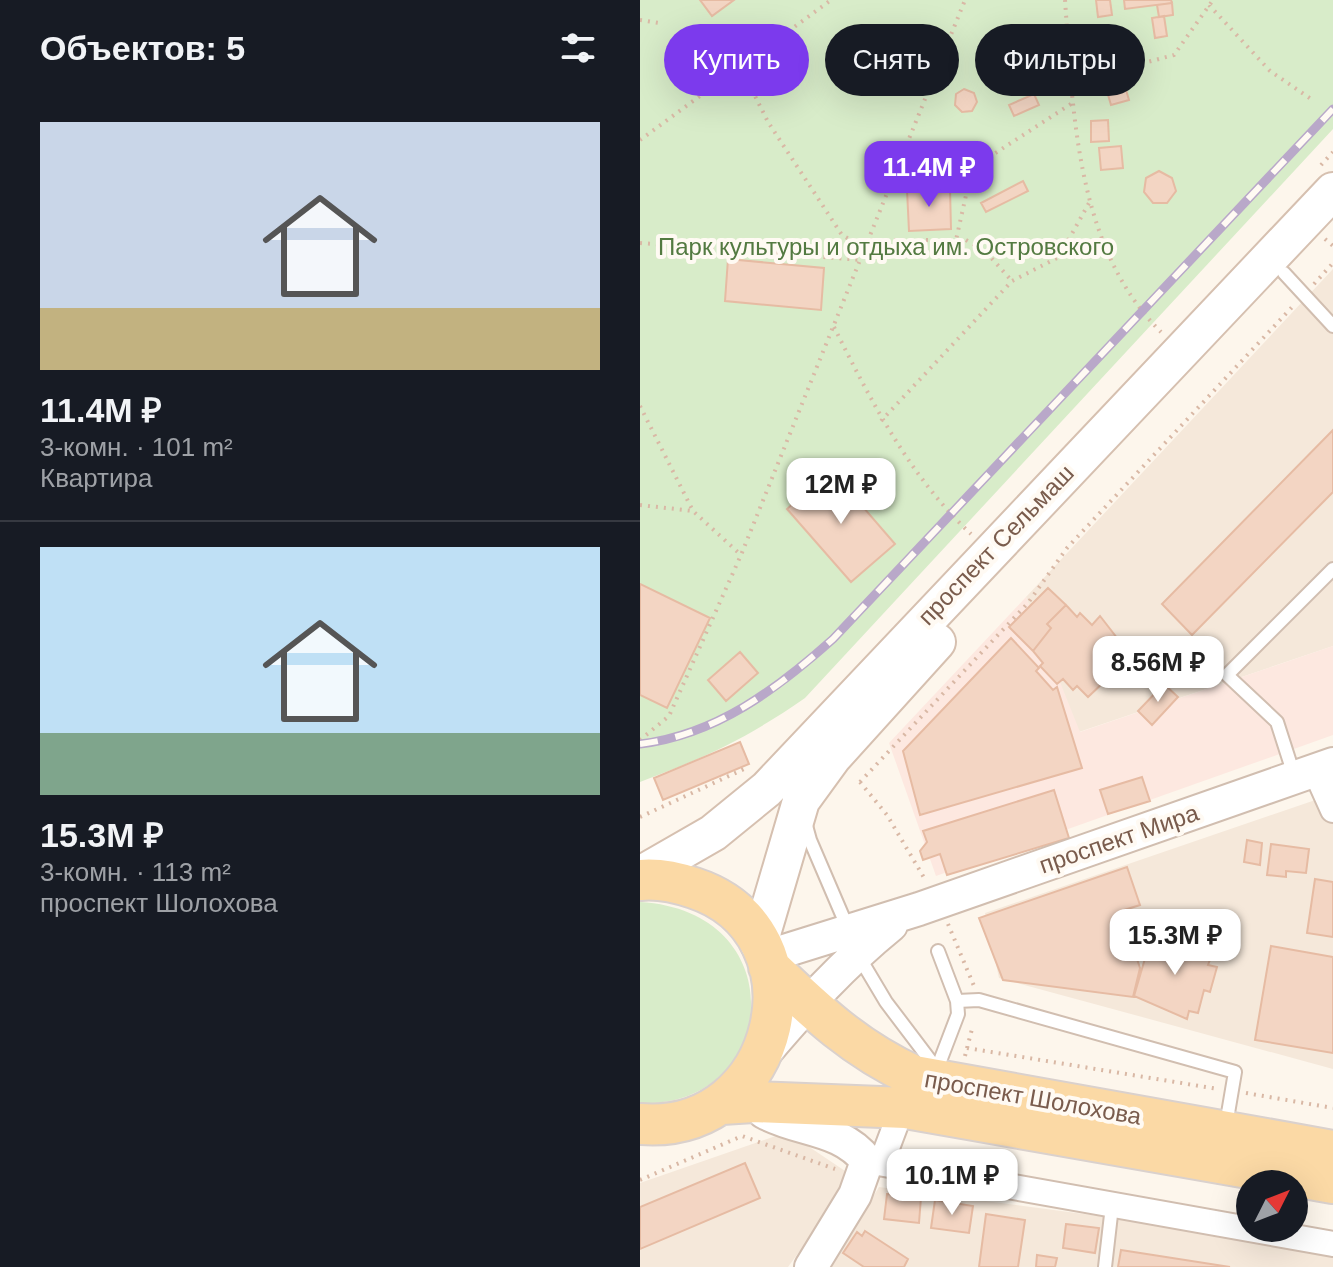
<!DOCTYPE html>
<html lang="ru">
<meta charset="utf-8">
<style>
body{margin:0;font-family:Helvetica,sans-serif;background:#242831;color:#f1f3f6;height:100vh;display:flex;flex-direction:column;font-size:30px;white-space:nowrap}
*{box-sizing:border-box;margin:0}
p{font-size:26px;color:#9ea1a6}
.icon{flex:none;width:44px;height:44px;fill:none;stroke:currentColor;stroke-width:2;stroke-linecap:round;stroke-linejoin:round}
.map{position:relative;flex:1;overflow:hidden}
.sheet{display:flex;flex-direction:column;background:#171b24;width:640px}
.sheet>*{flex:none}
.hud{position:absolute;left:24px;top:24px;width:548px;height:72px;display:flex;gap:16px}
.needle{width:52px;rotate:48deg}
.fabs{position:absolute;left:596px;top:1170px;display:grid;gap:16px}
.fabs a{display:grid;place-items:center;width:72px;height:72px;border-radius:50%;background:#171b24;box-shadow:0 8px 32px #0002;font-size:40px}
.price{position:absolute;translate:-50% -68px;padding:0 18px;border-radius:16px;background:#fff;color:#222;font-size:26px;line-height:52px;filter:drop-shadow(0 2px 4px #0008)}
.price::after{content:'';position:absolute;left:50%;top:48px;width:24px;height:18px;margin-left:-12px;background:inherit;clip-path:polygon(0 0,100% 0,50% 100%)}
.price.on{background:#7c3aed;color:#fff}
ul{padding:0;list-style:none}
li{display:grid;align-content:center;gap:16px;height:424px;padding:0 40px}
li+li{border-top:2px solid #363941}
li span{display:grid;place-items:center;height:248px;border-radius:0px;color:#555}
li>.icon{margin-inline-start:auto}
span .icon{width:144px;height:144px;fill:#fffc;stroke-width:1}
li b{font-size:34px}
h2{display:flex;justify-content:space-between;align-items:center;height:96px;padding:0 40px;font-size:34px}
.pill{padding:0 28px;border-radius:36px;background:#171b24;box-shadow:0 8px 32px #0002;font-size:28px;line-height:72px}
.pill.on{background:#7c3aed;color:#fff}
main{display:flex;flex:1;min-height:0}
.map>svg:first-child{display:block}
</style>
<main>
<section class="sheet">
<h2>Объектов: 5<svg class="icon" aria-label="filters" viewBox="0 0 24 24"><path d="M4 7h16M4 17h16"/><circle cx="9" cy="7" r="2"/><circle cx="15" cy="17" r="2"/></svg></h2>
<ul>
<li><span style="background:linear-gradient(#c9d6e8 75%,#c2b280 0)"><svg class="icon" aria-label="home" viewBox="0 0 24 24"><path d="M3 11l9-7 9 7M6 9v11h12V9"/></svg></span><div><b>11.4M ₽</b><p>3-комн. · 101 m²</p><p>Квартира</p></div></li>
<li><span style="background:linear-gradient(#bfe0f5 75%,#7fa58c 0)"><svg class="icon" aria-label="home" viewBox="0 0 24 24"><path d="M3 11l9-7 9 7M6 9v11h12V9"/></svg></span><div><b>15.3M ₽</b><p>3-комн. · 113 m²</p><p>проспект Шолохова</p></div></li>
</ul>
</section>
<div class="map">
<svg width="693" height="1267" viewBox="0 0 693 1267">
<rect width="100%" height="100%" fill="#fdf6ec"/>
<path fill="#f5e8da" d="M693,269v377l-254,86 -53,-135z
M693,794v275l-334,-91 -14,-65z
M147,1132l67,45 -66,90h-148v-84z
M239,1187l454,60v20h-503z"/>
<path fill="#fde8e0" d="M386,597l54,135 253,-86v89l-397,141 -47,-133z"/>
<path fill="#d8ecc9" d="M0,0h693v129l-528,569c-59,41 -99,59 -165,84z
M0,902c157,9 139,207 0,201z"/>
<path fill="#f3d5c3" stroke="#e6bba3" stroke-width="2" d="M60,0h34l-22,16z
M456,0h14l2,15 -14,2z
M484,0h47l1,3 -47,6z
M532,3l1,12 -14,2 -2,-12z
M524,16l3,20 -12,2 -3,-20z
M412,33l5,32 -31,5 -5,-32z
M484,83l5,17 -18,5 -5,-17z
M324,89l10,4 3,9 -5,9 -10,1 -7,-7 1,-11z
M394,94l5,11 -25,11 -5,-11z
M468,120l1,21 -18,1v-21z
M481,146l2,22 -22,2 -2,-22z
M519,171l13,7 4,13 -9,12h-14l-9,-11 2,-14z
M383,181l5,10 -42,21 -5,-9z
M310,188l1,41 -42,2 -2,-41z
M88,259l96,9 -3,42 -96,-9z
M693,430v62l-141,143 -30,-31z
M191,470l64,74 -44,38 -64,-73z
M0,584l70,34 -43,90 -27,-13z
M408,588l18,17 -19,19 4,4 -18,23 -24,-24z
M426,605l11,12 3,-4 12,12 8,-9 24,31 -12,12 4,5 -13,12 4,3 -19,18 -11,-11 -4,4 -10,-11 -6,5 -17,-18 3,-3 -10,-12 18,-23 -4,-4z
M371,638l28,30 -3,3 17,19 4,-3 25,81 -162,47 -17,-64z
M100,652l18,21 -32,28 -18,-21z
M524,684l14,13 -26,28 -14,-14z
M100,742l9,22 -86,36 -9,-22z
M502,777l8,24 -42,13 -8,-24z
M414,790l15,48 -122,37 -7,-21 -17,6 -3,-9 7,-9 -4,-11z
M607,840l15,3 -2,22 -16,-3z
M631,844l38,5 -3,24 -20,-2v6l-19,-2z
M487,867l13,38 -19,6 19,57 -7,29 -130,-17 -24,-62z
M675,879l18,3v55l-26,-4z
M518,935l53,22 -3,8 9,2 -7,25 -6,-2 -6,23 -9,-2 -2,8 -53,-23 15,-51 6,1z
M631,946l62,11v96l-78,-13z
M105,1163l15,35 -120,51v-42z
M247,1194l34,3 -2,26 -35,-4z
M295,1200l38,6 -4,27 -38,-5z
M346,1214l39,6 -7,47h-39z
M426,1224l33,4 -4,25 -32,-5z
M225,1231l43,28 -4,8h-40l-21,-14 14,-21 5,4z
M481,1250l109,17h-112z
M397,1255l20,3 -2,9h-19z"/>
<g fill="none" stroke-linecap="round" stroke-linejoin="round">
<defs>
<path id="service" d="M644,273l49,53
M654,775l-17,-53 -50,-47 106,-106
M165,822l5,18 39,91
M298,951l19,50
M218,955l28,47 50,66
M297,1069l21,-55 -1,-13 22,-1 256,72 -9,53
M465,1267l7,-61"/>
<path id="minor" d="M675,770l18,40
M227,1161l466,83
M242,1161l20,-53"/>
<path id="tertiary" d="M125,957l154,-48 414,-145
M124,1054c39,-46 79,-90 127,-129
M124,1112c34,19 77,15 103,49l-12,34 -44,72"/>
<path id="secondary" d="M0,875l73,-42 54,-44 566,-598
M119,944l42,-143 32,-44 104,-115"/>
<path id="primary" d="M0,880c19,-2 36,2 54,8 133,44 88,248 -54,236
M129,967c47,45 86,82 145,109l419,75
M82,1104l31,-2 153,6 427,75"/>
</defs>
<use href="#service" stroke="#d1beb0" stroke-width="16"/>
<use href="#minor" stroke="#d1beb0" stroke-width="28"/>
<use href="#tertiary" stroke="#d1beb0" stroke-width="36"/>
<use href="#secondary" stroke="#d6c0b0" stroke-width="40"/>
<use href="#primary" stroke="#dad1cd" stroke-width="44"/>
<path stroke="#d9b8a5" stroke-width="4" stroke-dasharray="2 6" stroke-linecap="butt" d="M425,0c8,112 11,248 96,332
M569,5l61,66 44,30
M0,20l19,3
M101,68l27,54 74,113 23,13
M432,82l102,-27 39,-55
M0,140l191,-140
M681,165l12,-13
M331,173l6,-8 97,-63
M259,174l72,-1 -15,67
M685,239l8,7
M230,240h96l19,11 27,30
M0,243l221,17
M674,284l19,-21
M194,327c37,74 76,150 137,207
M0,406l53,105 48,44
M241,421l131,-140 47,-24 30,-54
M0,505l53,6
M0,740l29,-24 72,-161 224,-555
M220,782l168,-179 39,-55 227,-243
M220,782l27,33 39,66
M0,817l104,-48
M308,924l26,62
M327,1048l251,41
M325,1056l7,-27
M606,1093l87,15
M0,1180l102,-44 93,33"/>
<use href="#service" stroke="#fff" stroke-width="12"/>
<use href="#minor" stroke="#fff" stroke-width="24"/>
<use href="#tertiary" stroke="#fff" stroke-width="32"/>
<use href="#secondary" stroke="#fff" stroke-width="36"/>
<use href="#primary" stroke="#fbd9a5" stroke-width="40"/>
<defs>
<path id="rail" d="M0,744c76,-9 137,-55 193,-105l500,-530"/>
</defs>
<use href="#rail" stroke="#b9a8c9" stroke-width="9"/>
<use href="#rail" stroke="#fffaf3" stroke-width="6" stroke-dasharray="18" stroke-linecap="butt"/>
</g>
<g text-anchor="middle" stroke-width="8" stroke-linejoin="round" paint-order="stroke">
<g font-size="24" fill="#537a41" stroke="#fffaf3">
<text x="246" y="255">Парк культуры и отдыха им. Островского</text>
</g>
<g font-size="24" fill="#7a5c4d" stroke="#fffaf3">
<text transform="translate(356 545) rotate(-46)" y="8">проспект Сельмаш</text>
<text transform="translate(479 839) rotate(-19)" y="8">проспект Мира</text>
<text transform="translate(393 1098) rotate(10)" y="8">проспект Шолохова</text>
</g>
</g>
</svg>
<div class="fabs">
<a><svg class="needle" viewBox="-14 -14 28 28"><path d="M0-13l5 13h-10z" fill="#e53935"/><path d="M0 13l5-13h-10z" fill="#9ea1a6"/></svg></a>
</div>
<b class="price on" style="left:289px;top:209px">11.4M ₽</b>
<b class="price" style="left:201px;top:526px">12M ₽</b>
<b class="price" style="left:518px;top:704px">8.56M ₽</b>
<b class="price" style="left:535px;top:977px">15.3M ₽</b>
<b class="price" style="left:312px;top:1217px">10.1M ₽</b>
<div class="hud">
<a class="pill on">Купить</a>
<a class="pill">Снять</a>
<a class="pill">Фильтры</a>
</div>
</div>
</main>
